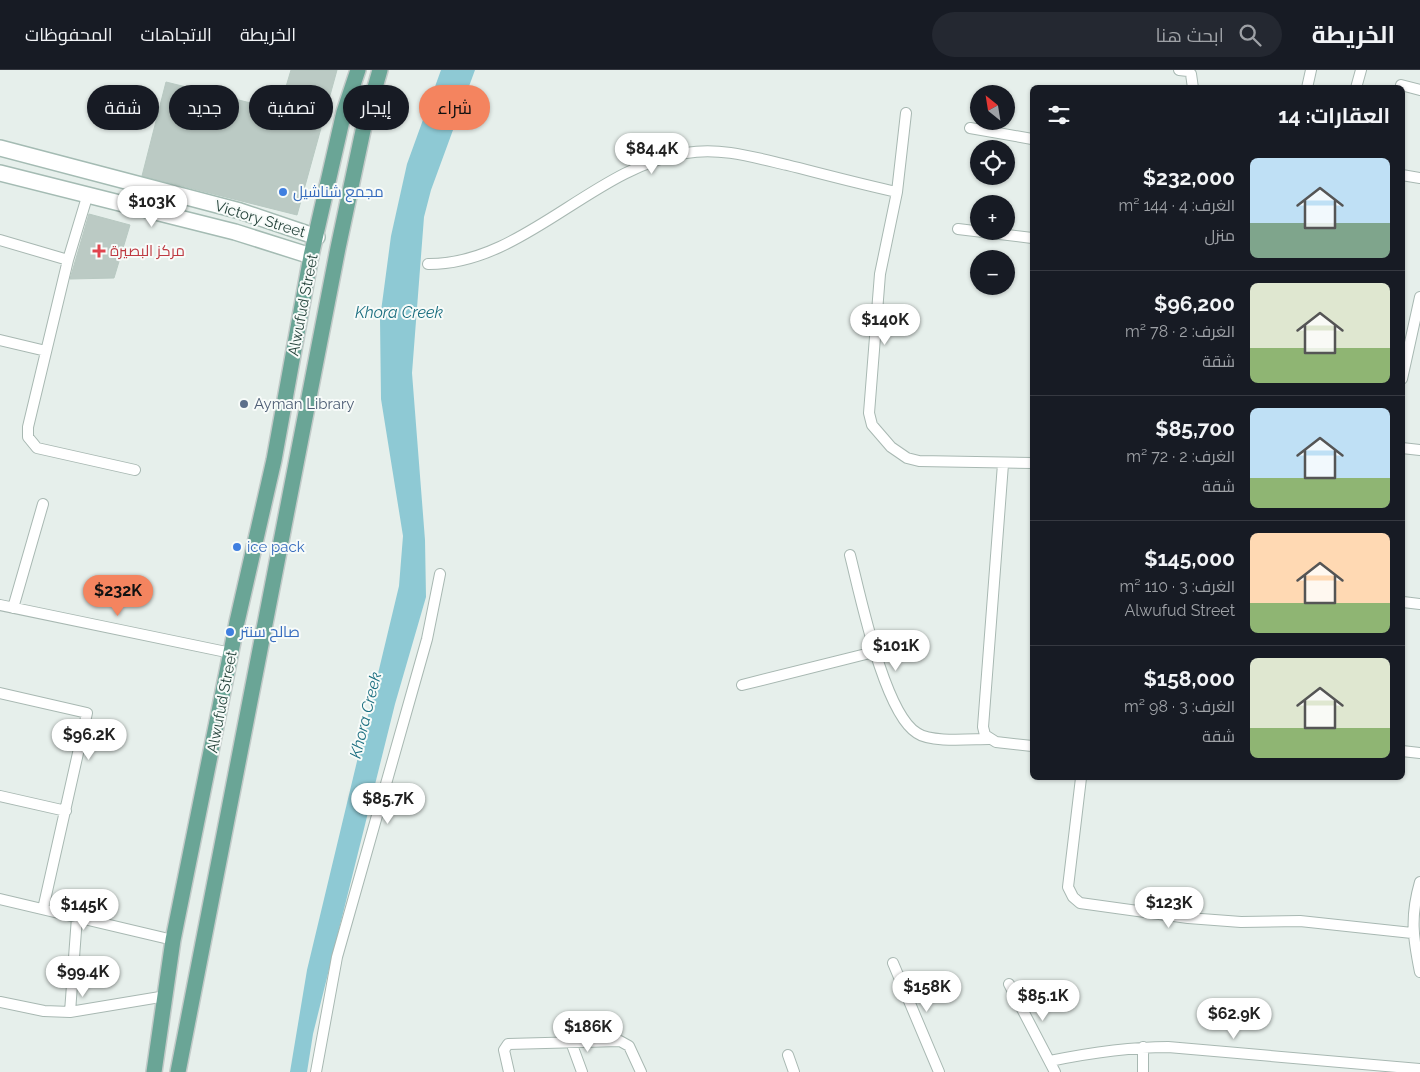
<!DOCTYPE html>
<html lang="ar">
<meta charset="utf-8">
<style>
body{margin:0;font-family:Raleway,Cairo,sans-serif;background:#242831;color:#f1f3f6;direction:rtl;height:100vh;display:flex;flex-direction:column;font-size:19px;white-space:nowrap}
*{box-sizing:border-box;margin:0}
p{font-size:16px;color:#9ea1a6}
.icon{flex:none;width:28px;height:28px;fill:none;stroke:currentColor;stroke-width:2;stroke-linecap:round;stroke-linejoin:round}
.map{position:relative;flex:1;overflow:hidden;direction:ltr}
.side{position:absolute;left:1030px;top:15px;width:375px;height:695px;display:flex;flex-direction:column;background:#171b24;border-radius:8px;box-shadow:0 1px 4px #0004;direction:rtl}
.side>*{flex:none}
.top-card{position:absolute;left:15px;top:15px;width:475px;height:45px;direction:rtl;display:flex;gap:10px}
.needle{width:32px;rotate:330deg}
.fabs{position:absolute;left:970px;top:15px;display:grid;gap:10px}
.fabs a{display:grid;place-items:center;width:45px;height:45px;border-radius:50%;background:#171b24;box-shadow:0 1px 4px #0004;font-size:25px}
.price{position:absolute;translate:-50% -42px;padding:0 11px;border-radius:18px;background:#fff;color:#222;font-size:16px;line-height:32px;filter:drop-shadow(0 1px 2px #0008)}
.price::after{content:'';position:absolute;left:50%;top:30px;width:15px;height:11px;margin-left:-8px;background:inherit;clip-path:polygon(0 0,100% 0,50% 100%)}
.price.current{background:#f4845f;color:#111}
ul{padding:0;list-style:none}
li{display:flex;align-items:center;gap:15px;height:125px;padding:0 15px}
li+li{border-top:1px solid #363941}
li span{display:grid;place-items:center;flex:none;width:140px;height:100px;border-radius:8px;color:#555}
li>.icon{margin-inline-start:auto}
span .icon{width:60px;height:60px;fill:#fffc;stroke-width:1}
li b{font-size:21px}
h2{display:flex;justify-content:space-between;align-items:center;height:60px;padding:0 15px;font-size:21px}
.pill{padding:0 18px;border-radius:22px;background:#171b24;box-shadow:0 1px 4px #0004;font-size:18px;line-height:45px}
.pill.current{background:#f4845f;color:#111}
header{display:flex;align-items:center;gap:30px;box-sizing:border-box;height:70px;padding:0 25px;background:#171b24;border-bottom:1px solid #363941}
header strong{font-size:24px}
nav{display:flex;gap:28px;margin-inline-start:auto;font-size:18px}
.search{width:350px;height:45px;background:#242831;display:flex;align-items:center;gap:12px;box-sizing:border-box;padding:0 18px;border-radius:28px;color:#9ea1a6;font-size:19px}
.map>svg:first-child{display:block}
</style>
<header>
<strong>الخريطة</strong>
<div class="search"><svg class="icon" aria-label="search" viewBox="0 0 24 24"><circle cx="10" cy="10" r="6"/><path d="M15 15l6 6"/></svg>ابحث هنا</div>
<nav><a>الخريطة</a><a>الاتجاهات</a><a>المحفوظات</a></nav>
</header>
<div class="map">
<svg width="1420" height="1002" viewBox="0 0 1420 1002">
<rect width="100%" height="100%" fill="#e6efeb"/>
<path fill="#8ec9d4" d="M441,0h34l-44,120 -7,27 -12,156 13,167 1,57 -31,107 -82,330 -6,38h-17l17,-102 92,-384 4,-50 -22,-137 -1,-80 11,-83 16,-72z"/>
<path fill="#bbcac4" stroke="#b8c9c2" d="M291,0h46l-40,145 -155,-39 24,-94 113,28z
M89,144l41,11 -16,53 -44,1z"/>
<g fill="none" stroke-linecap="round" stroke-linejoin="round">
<defs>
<path id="street" d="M1179,0l9,1 3,3 2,14
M1401,15l19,5
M1307,18l4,-18
M1356,18l5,-18
M906,43l-9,79 -17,82 -11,139 3,12 19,22 16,11 12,3 113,2
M970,58l62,11
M1402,105l18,3
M87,127l-19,63 -40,167v10l9,11 98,22
M958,159l74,9
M0,170l68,20
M428,194c95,1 166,-98 258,-111 34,-6 67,4 101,12 36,9 73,19 110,27
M0,270l46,11
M1402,309l18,-82
M1402,378l18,2
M1003,394l-20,263 2,8 11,7 36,4
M850,485c10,39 34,158 67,178 14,10 54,6 72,6
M1403,532l17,2
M0,535l231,48
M13,538l30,-104
M742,615l132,-33
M0,623l87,20 -44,196
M1402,681l18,2
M1081,708l-13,109 5,10 7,6 108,15 53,4 59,-1 112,12
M0,726l66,15
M1420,812c-10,35 -7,55 0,90
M0,829l173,41
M893,893l46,109
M1009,914l46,88
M0,932l44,9 26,1 96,-16
M70,942l7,-95
M571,972l11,30
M1143,977v25
M788,985l6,17
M1050,991c39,-8 78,-14 118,-14l252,22
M316,1002l21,-115 90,-318 13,-65
M509,1002l-5,-22 4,-6 112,-3 9,5 12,26"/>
<path id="secondary" d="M0,78l240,63 77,26
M0,103l235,59 76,24"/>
<path id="primary" d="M154,1002l19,-132 64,-318 37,-162 37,-204 33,-144 14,-42
M178,1002l160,-824 26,-122 16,-56"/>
</defs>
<use href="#street" stroke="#a8b8b2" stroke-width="12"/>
<use href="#secondary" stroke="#a4bbb3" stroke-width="18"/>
<use href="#primary" stroke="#c2cac8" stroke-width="18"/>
<use href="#street" stroke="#fff" stroke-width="10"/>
<use href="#secondary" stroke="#fff" stroke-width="15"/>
<use href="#primary" stroke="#6aa596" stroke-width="15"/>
</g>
<g fill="#3f7fe0" stroke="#f7fbf9" stroke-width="2">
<circle cx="283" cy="122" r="5"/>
<circle cx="237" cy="477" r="5"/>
<circle cx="230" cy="562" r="5"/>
</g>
<path fill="#e0444e" stroke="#f7fbf9" stroke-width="2" d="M96.5 173.5h5v5h5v5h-5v5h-5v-5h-5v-5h5z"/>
<circle fill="#5c6f8a" stroke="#f7fbf9" stroke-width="2" cx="244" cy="334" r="5"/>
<g text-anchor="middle" stroke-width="4" stroke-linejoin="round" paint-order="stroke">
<g font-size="15" fill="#366cbe" stroke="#f7fbf9" text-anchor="start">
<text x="293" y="127">مجمع شناشيل</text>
<text x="247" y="482">ice pack</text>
<text x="240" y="567">صالح سنتر</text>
</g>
<g font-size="15" fill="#24423a" stroke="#f7fbf9">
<text transform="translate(260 149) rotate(17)" y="5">Victory Street</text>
<text transform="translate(303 235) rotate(-79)" y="5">Alwufud Street</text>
<text transform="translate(222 632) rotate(-79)" y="5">Alwufud Street</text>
</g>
<g font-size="15" fill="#be3a42" stroke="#f7fbf9" text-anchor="start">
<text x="110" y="186">مركز البصيرة</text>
</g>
<g font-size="15" fill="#4e5e75" stroke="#f7fbf9" text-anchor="start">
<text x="254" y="339">Ayman Library</text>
</g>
<g font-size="16" font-style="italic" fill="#1c6f80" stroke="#f7fbf9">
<text x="399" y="248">Khora Creek</text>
<text transform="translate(365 645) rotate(-76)" y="6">Khora Creek</text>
</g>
</g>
</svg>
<div class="fabs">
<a><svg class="needle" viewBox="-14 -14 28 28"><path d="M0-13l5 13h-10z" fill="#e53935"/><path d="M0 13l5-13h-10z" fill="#9ea1a6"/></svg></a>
<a><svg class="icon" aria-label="locate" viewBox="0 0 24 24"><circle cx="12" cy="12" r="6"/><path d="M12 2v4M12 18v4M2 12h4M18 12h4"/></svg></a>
<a>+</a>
<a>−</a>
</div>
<b class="price" style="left:652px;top:105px">$84.4K</b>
<b class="price" style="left:152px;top:158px">$103K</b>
<b class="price" style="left:885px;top:276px">$140K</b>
<b class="price current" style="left:118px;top:547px">$232K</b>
<b class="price" style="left:896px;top:602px">$101K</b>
<b class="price" style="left:89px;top:691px">$96.2K</b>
<b class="price" style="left:388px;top:755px">$85.7K</b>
<b class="price" style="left:1169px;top:859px">$123K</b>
<b class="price" style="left:84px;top:861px">$145K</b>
<b class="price" style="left:83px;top:928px">$99.4K</b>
<b class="price" style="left:927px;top:943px">$158K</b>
<b class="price" style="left:1043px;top:952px">$85.1K</b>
<b class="price" style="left:1234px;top:970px">$62.9K</b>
<b class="price" style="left:588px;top:983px">$186K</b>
<div class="top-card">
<a class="pill current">شراء</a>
<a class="pill">إيجار</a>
<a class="pill">تصفية</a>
<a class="pill">جديد</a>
<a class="pill">شقة</a>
</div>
<section class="side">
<h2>العقارات: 14<svg class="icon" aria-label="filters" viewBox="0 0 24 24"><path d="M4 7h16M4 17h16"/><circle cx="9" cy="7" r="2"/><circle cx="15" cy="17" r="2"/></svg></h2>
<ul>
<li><span style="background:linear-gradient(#bfe0f5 65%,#7fa58c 0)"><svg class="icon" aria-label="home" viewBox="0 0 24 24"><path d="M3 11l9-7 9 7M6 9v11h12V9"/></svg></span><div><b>$232,000</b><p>الغرف: 4 · 144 m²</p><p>منزل</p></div></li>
<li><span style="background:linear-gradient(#dfe7d0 65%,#8fb573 0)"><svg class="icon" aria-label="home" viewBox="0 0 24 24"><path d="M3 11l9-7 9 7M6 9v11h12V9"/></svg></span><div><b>$96,200</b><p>الغرف: 2 · 78 m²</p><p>شقة</p></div></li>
<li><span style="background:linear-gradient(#bfe0f5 70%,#8fb573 0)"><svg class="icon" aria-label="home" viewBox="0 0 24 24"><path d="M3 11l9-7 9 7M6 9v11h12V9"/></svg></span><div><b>$85,700</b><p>الغرف: 2 · 72 m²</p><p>شقة</p></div></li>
<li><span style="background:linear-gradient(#ffd9b3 70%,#8fb573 0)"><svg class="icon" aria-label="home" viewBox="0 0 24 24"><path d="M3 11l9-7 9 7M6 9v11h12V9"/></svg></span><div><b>$145,000</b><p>الغرف: 3 · 110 m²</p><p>Alwufud Street</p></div></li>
<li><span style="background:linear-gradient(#dfe7d0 70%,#8fb573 0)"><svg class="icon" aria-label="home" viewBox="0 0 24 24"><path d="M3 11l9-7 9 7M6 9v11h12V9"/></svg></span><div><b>$158,000</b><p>الغرف: 3 · 98 m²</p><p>شقة</p></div></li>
</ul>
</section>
</div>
